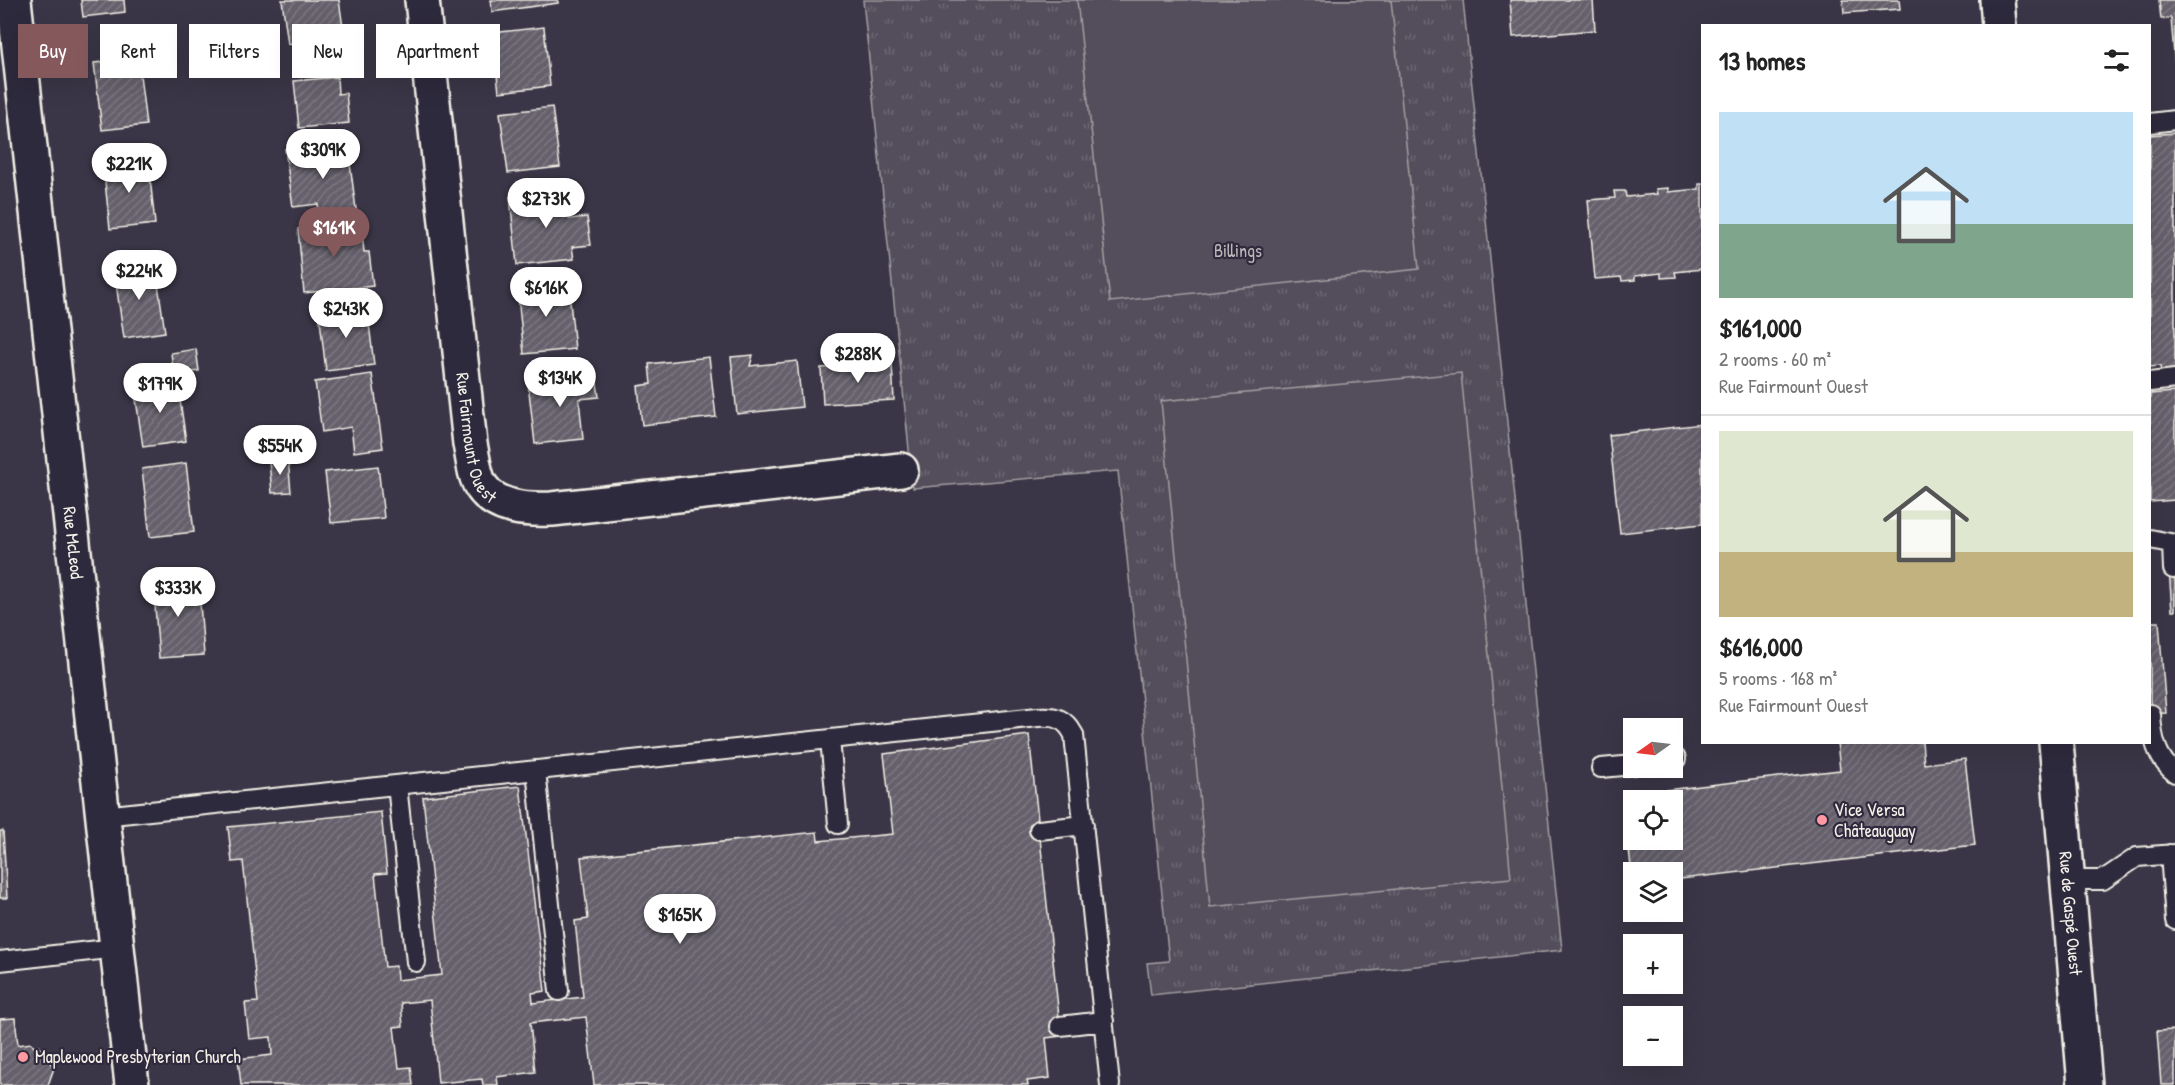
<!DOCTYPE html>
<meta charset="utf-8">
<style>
body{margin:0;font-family:"Patrick Hand",sans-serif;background:#f2f2f2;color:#222;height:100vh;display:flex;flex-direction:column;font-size:22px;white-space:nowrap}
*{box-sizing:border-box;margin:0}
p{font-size:20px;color:#767676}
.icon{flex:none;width:33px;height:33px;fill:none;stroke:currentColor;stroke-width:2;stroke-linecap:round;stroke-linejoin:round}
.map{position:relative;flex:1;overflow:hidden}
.sheet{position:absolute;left:1701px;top:24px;width:450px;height:720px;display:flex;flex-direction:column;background:#fff;border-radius:0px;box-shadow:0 6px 24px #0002}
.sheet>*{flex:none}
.banner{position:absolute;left:18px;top:24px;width:570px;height:54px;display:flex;gap:12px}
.needle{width:39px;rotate:256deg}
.buttons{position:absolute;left:1623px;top:718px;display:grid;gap:12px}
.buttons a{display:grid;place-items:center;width:60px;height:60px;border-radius:0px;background:#fff;box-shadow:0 6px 24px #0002;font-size:30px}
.price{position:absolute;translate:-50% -51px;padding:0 14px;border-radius:21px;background:#fff;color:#222;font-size:20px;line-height:39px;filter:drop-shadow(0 2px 3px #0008)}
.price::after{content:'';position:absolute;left:50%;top:36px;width:18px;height:14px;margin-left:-9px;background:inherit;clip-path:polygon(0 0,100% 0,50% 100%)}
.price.selected{background:#85585c;color:#fff}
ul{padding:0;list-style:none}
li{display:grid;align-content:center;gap:12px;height:318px;padding:0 18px}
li+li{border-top:2px solid #e0e0e0}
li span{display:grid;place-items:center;height:186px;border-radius:0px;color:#555}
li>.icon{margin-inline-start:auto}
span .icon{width:108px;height:108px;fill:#fffc;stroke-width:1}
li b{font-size:26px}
h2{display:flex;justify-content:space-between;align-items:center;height:72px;padding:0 18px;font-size:26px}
.chip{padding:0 21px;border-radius:0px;background:#fff;box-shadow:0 6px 24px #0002;font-size:21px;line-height:54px}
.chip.selected{background:#85585c;color:#fff}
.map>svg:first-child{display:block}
</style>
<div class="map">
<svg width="2175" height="1085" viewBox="0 0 2175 1085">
<defs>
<pattern id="grass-tufts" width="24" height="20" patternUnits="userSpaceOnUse" patternTransform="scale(1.5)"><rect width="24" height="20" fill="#534e5c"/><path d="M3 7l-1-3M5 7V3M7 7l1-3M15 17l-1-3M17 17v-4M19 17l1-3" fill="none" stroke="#6c6873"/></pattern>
<pattern id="building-hatch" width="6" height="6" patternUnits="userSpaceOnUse" patternTransform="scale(1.5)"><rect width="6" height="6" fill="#65616c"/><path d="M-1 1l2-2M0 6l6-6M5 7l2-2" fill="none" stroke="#7c7881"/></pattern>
</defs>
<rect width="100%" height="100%" fill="#3b3647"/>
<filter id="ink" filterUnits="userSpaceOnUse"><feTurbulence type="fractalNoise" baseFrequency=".0167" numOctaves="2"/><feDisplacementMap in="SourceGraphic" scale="12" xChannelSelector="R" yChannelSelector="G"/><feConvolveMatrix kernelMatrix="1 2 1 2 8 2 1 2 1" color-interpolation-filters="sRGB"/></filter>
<g filter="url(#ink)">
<path fill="url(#grass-tufts)" stroke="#a4a0a2" stroke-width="1.5" d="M863,0h600l99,950 -411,45 -4,-32 22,-2 -51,-490 -205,17z"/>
<path fill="#534e5c" stroke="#a4a0a2" stroke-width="1.5" d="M1077,0h314l28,269 -309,33z
M1461,373l50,505 -301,29 -49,-506z"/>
<path fill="url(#building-hatch)" stroke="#f4f1e8" stroke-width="1.5" fill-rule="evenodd" d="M81,0h43l1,12 -42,5z
M282,0h57l8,55 -39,6 -2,-20 -18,3z
M491,0h67v3l-66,9z
M1510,0h83l2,30 -82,7z
M1843,0h56l1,9 -56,4z
M2159,0h16v66l-4,-48 -10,1z
M544,27l6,59 -51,6 -7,-59z
M138,58l8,67 -44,5 -8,-67z
M337,77l1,17 8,-1 3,30 -50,5 -5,-47z
M552,107l8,60 -52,6 -8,-60z
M2175,133v239l-14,1 -1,-7 -10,1v-232z
M347,141l10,76 -37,5 -2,-18 -25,3 -8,-58z
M148,159l7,65 -45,5 -7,-66z
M1699,184h3v85l-27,3 1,5 -15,1v-5l-26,3v4l-13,1 -1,-4 -26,2 -7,-79 27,-2 -1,-7h11l1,6 31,-3 -1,-5 12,-1v4l31,-3z
M566,191l3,28 18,-2 4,28 -19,2 2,12 -57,6 -7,-68z
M361,223l3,29h5l4,34 -69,7 -6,-64z
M155,264l10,68 -41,6 -10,-68z
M568,282l7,67 -51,5 -7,-67z
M367,307l7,58 -48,6 -7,-59z
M196,349l3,22 -25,4 -3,-22z
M753,355l-3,11 47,-5 5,46 -65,7 -6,-57z
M709,357l7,60 -74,8 -4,-39 13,-2 -2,-20z
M892,364l2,36 -71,4 -2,-36z
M372,374l11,74 -29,4 -3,-25 -29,5 -7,-50z
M596,376l3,21 -20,2 4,40 -48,5 -7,-61z
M177,380l9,61 -43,6 -9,-61z
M2175,392v108l-25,2v-108z
M1702,424v100l-82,9 -11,-98z
M288,459l3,33 -19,1 -3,-32z
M186,463l8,69 -44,5 -8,-68z
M378,466l6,52 -53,5 -6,-51z
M2169,569h6v42h-3z
M198,577l6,78 -45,3 -6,-78z
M2150,622h9l7,91 -16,1z
M1029,735l32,301 -15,2 4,40 -23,3 1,4h-434l-8,-68 -56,6 5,49 -38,5 1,8h-15l-1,-6 -44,4 -8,-83 -29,3 2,23 -9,1 5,41 12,-1 2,18h-172l-3,-26 34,-4 -1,-18 -22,2 -4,-36 13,-1 -15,-141 -11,1 -4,-35 153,-15 6,61 -12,1 10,93 11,-1 1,14 45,-5 -19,-178 97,-11 25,205 -13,2 1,10 50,-6 -8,-76 13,-2 -7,-62 236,-25 1,9 75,-7 -9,-80z
M1837,742h85l2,22 41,-5 10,86 -303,35v-7h-38l-1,12 -10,-90 217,-25zM1634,801h38v39h-38z
M0,831h3l4,67h-7z
M15,1018l3,27 13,-2 3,4 5,-1 15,22 -6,17h-48v-66z
M2175,1030v55h-14l-4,-54z"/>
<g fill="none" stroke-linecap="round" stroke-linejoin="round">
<defs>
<path id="service" d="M2150,123l25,-3
M2150,382l25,-3
M2150,539l25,5
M2172,544l1,25
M2151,714c1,23 5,44 24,59
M830,739l8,85
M1672,760l4,-1
M1601,768l33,-3
M536,770l23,221
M397,785l19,177
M103,816l935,-99c18,-1 27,1 36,18l36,350
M1039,830l45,-5
M2170,854l5,66
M2068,880h35l34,-23 38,-3
M0,961l117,-13
M1060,1026l44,-5"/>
<g id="minor">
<path id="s1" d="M422,0l48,444c3,13 4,31 11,42 15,23 46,24 71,23l349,-39"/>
<path d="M1997,0l2,26"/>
<path id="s2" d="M2056,742l29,343"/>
</g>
<g id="tertiary">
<path id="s3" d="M14,0l118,1085"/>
</g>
</defs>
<use href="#service" stroke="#f4f1e8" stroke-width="22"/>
<use href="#minor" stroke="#f4f1e8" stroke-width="38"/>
<use href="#tertiary" stroke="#f4f1e8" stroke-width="38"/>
<use href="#service" stroke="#2f2a3d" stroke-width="18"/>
<use href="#minor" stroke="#2f2a3d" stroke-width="33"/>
<use href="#tertiary" stroke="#2f2a3d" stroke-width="33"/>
</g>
</g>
<g fill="#ff9aa2" stroke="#2f2a3d" stroke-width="2">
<circle cx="1822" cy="820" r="6"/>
<circle cx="23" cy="1057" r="6"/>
</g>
<g text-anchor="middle" stroke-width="4.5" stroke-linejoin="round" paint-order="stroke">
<g font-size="18" fill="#bcb8b7" stroke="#2f2a3d">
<text x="1238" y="257">Billings</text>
</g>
<g font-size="18" fill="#f4f1e8" stroke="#2f2a3d">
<text dy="6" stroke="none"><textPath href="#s1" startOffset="442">Rue Fairmount Ouest</textPath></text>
<text dy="6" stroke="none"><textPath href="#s3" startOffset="546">Rue McLeod</textPath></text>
<text dy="6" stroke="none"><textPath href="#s2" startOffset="172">Rue de Gaspé Ouest</textPath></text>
</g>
<g font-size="18" fill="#f4f1e8" stroke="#2f2a3d" text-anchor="start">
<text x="1834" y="816">Vice Versa<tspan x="1834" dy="21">Châteauguay</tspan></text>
<text x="35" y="1063">Maplewood Presbyterian Church</text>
</g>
</g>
</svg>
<div class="buttons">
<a><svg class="needle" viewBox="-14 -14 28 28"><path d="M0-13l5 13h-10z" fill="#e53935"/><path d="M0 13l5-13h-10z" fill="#767676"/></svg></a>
<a><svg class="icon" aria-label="locate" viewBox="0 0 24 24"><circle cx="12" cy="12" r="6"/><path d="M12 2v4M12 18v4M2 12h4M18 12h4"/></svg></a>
<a><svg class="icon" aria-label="layers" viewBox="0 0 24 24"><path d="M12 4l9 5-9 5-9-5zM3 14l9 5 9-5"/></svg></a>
<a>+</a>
<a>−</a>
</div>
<b class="price" style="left:323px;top:180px">$309K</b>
<b class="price" style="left:129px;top:194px">$221K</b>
<b class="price" style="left:546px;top:229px">$273K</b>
<b class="price selected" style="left:334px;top:258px">$161K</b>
<b class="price" style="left:139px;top:301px">$224K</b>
<b class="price" style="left:546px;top:318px">$616K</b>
<b class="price" style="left:346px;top:339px">$243K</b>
<b class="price" style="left:858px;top:384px">$288K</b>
<b class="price" style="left:560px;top:408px">$134K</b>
<b class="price" style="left:160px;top:414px">$179K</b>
<b class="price" style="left:280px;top:476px">$554K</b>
<b class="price" style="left:178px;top:618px">$333K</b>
<b class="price" style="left:680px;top:945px">$165K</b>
<div class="banner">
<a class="chip selected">Buy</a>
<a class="chip">Rent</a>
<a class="chip">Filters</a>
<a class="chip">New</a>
<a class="chip">Apartment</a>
</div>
<section class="sheet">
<h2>13 homes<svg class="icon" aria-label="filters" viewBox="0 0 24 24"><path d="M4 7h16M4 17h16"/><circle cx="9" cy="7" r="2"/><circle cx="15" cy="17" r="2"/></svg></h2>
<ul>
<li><span style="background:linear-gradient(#bfe0f5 60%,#7fa58c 0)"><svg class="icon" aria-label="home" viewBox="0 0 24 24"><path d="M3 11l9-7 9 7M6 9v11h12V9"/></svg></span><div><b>$161,000</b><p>2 rooms · 60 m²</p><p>Rue Fairmount Ouest</p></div></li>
<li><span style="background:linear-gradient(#dfe7d0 65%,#c2b280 0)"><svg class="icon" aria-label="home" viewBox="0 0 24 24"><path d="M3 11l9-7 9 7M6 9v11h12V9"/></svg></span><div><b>$616,000</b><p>5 rooms · 168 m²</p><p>Rue Fairmount Ouest</p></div></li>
</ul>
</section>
</div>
